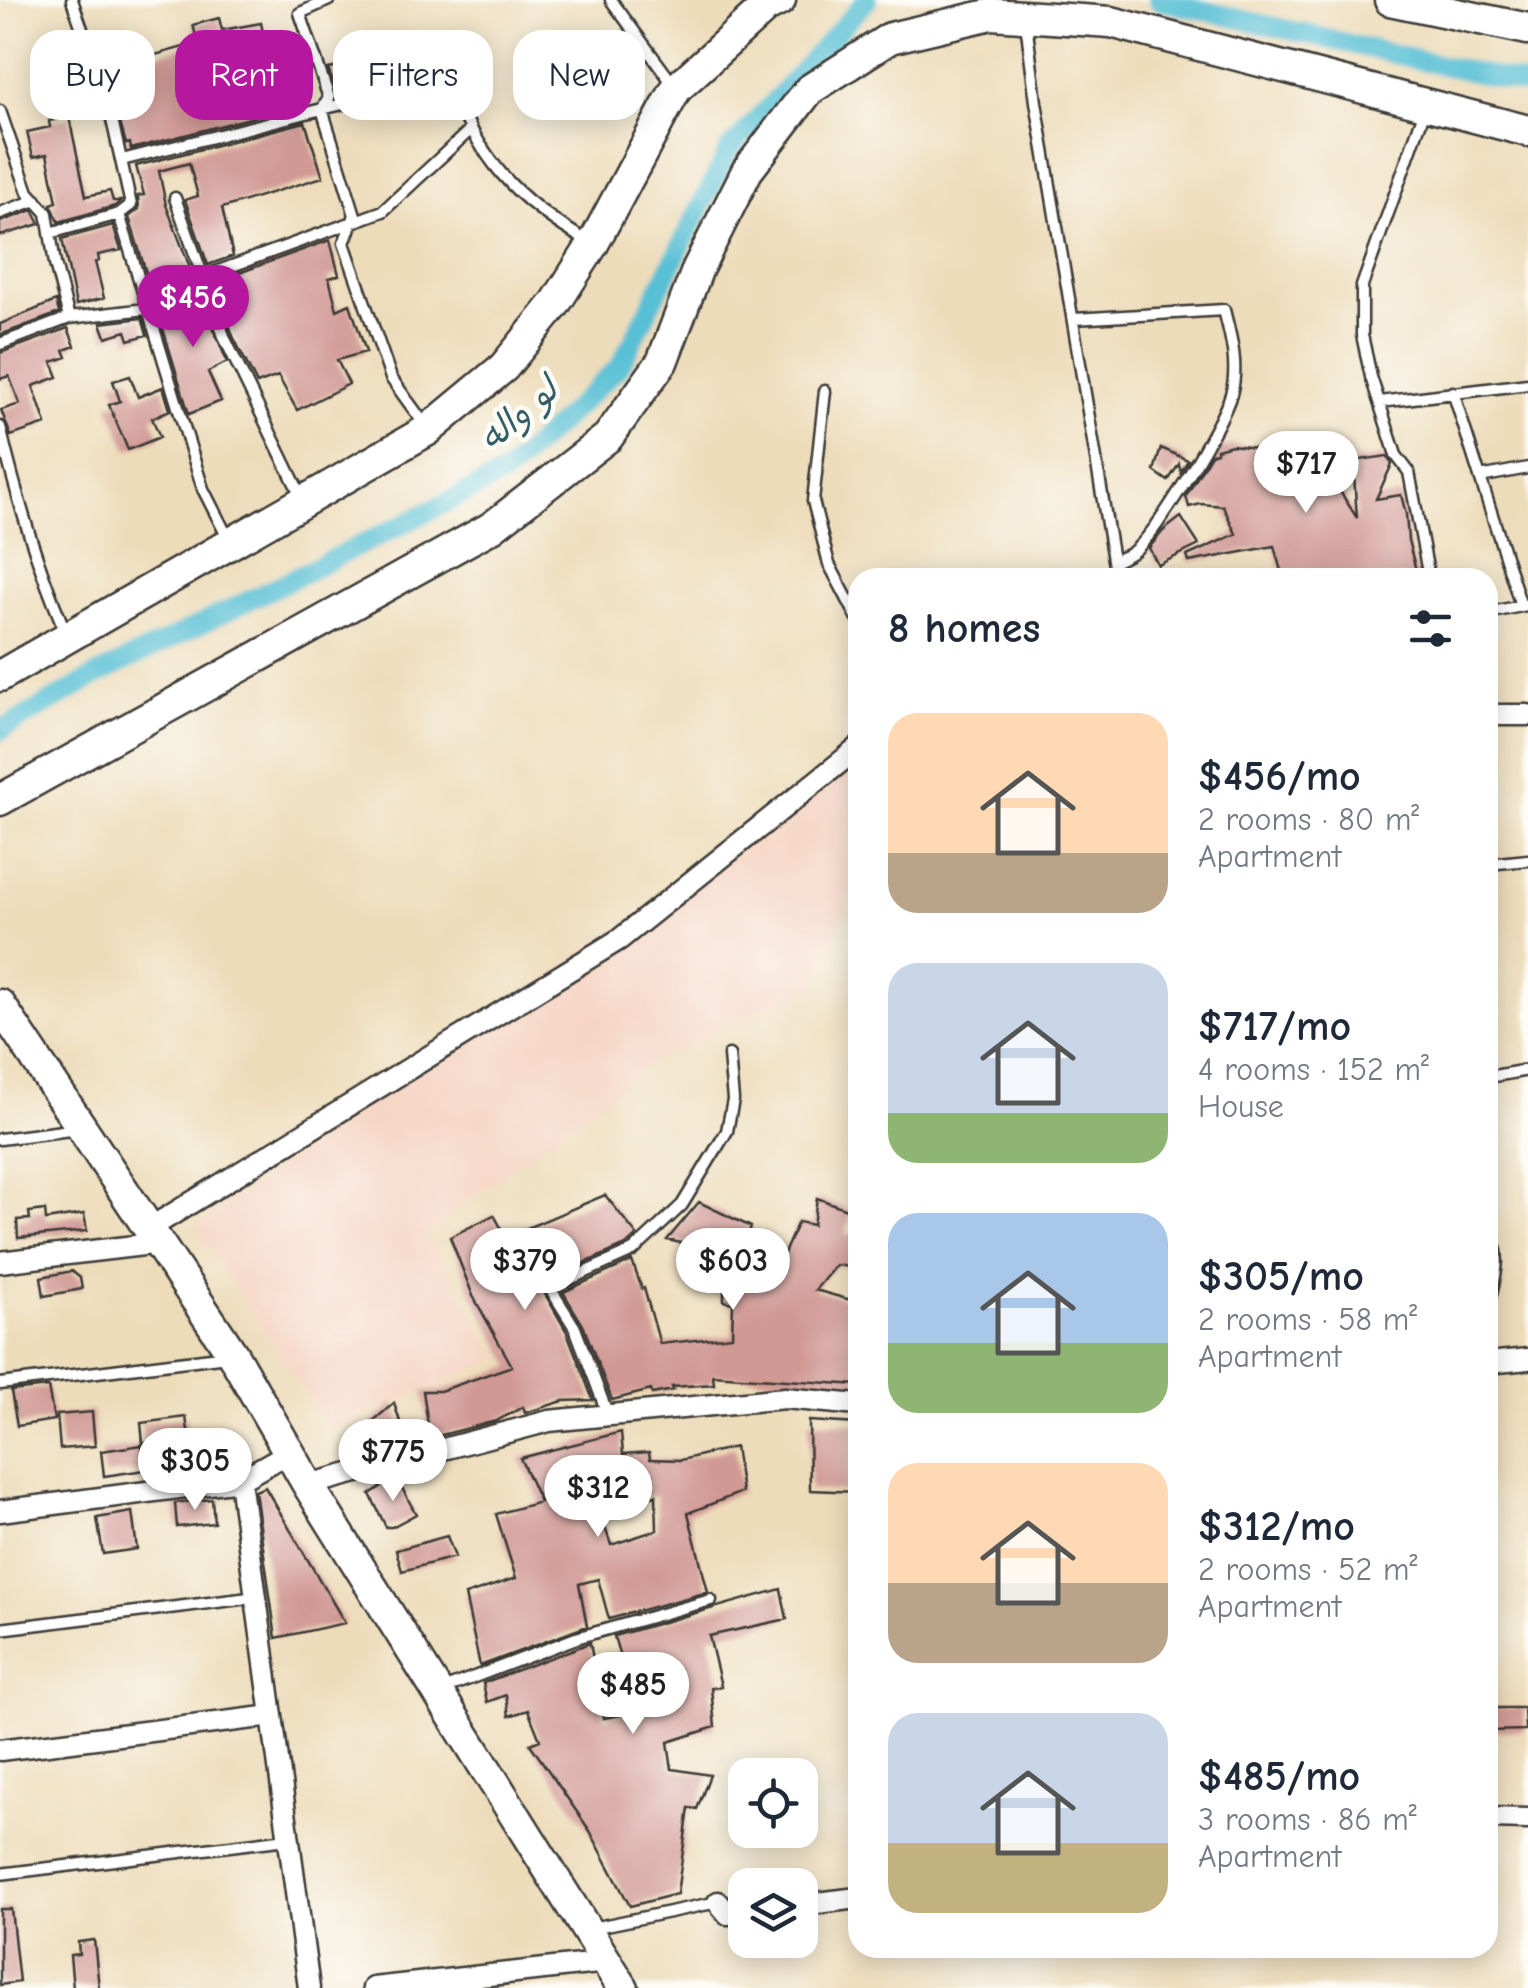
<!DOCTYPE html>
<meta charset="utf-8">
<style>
body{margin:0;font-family:"Comic Neue","Playpen Sans Arabic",sans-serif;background:#f6f6f7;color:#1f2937;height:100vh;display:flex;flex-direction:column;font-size:38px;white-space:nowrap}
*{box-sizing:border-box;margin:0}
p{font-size:32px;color:#747a83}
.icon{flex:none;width:55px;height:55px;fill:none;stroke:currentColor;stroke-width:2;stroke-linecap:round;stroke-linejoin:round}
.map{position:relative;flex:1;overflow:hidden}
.panel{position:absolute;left:848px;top:568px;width:650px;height:1390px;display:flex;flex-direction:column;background:#fff;border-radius:30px;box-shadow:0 5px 25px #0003}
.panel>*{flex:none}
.top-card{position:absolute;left:30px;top:30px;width:668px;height:90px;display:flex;gap:20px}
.fabs{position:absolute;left:728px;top:1758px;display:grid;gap:20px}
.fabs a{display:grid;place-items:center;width:90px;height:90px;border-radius:20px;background:#fff;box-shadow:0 5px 25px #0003;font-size:50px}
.price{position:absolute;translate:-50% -85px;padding:0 22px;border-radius:35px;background:#fff;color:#222;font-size:32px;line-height:65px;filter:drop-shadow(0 2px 5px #0008)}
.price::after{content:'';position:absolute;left:50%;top:60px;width:30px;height:22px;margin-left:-15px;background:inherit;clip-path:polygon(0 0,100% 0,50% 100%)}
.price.selected{background:#b5179e;color:#fff}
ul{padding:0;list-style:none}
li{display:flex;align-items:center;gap:30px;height:250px;padding:0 40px}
li span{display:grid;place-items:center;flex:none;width:280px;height:200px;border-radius:30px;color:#555}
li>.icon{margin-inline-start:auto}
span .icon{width:120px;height:120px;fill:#fffc;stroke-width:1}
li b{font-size:42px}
h2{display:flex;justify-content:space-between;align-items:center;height:120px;padding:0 40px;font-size:42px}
.pill{padding:0 35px;border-radius:30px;background:#fff;box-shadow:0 5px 25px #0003;font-size:35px;line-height:90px}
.pill.selected{background:#b5179e;color:#fff}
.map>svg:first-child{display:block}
</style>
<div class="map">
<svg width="1528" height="1988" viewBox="0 0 1528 1988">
<rect width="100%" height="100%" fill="#fdfcf7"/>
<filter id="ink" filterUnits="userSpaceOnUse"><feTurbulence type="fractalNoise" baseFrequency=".01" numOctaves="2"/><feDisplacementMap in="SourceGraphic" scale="20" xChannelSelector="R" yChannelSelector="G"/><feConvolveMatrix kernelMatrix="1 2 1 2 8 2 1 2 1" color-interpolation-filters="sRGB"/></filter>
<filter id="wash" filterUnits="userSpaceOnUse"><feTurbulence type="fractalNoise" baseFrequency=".0048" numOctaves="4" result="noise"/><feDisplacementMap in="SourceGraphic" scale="40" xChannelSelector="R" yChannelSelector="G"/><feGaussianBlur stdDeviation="2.25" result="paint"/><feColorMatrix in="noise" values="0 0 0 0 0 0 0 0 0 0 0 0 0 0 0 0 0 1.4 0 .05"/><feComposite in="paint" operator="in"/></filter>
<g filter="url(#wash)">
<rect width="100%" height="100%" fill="#eddcba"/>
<path fill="#f5d3c1" d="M857,759v119l-42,107 -156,73 -233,176 75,124 -172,72 -134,-204z"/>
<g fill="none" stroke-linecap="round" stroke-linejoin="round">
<path stroke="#58c0d5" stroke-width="20" d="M1158,0l370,85
M0,731l96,-55 410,-203 114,-107 110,-217 137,-149"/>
</g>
<g id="blocks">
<path fill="#d19994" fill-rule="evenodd" d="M219,18l3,12 39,-7 8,38 35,-10 6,17 -37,10 8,32 -150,39 -1,-6 -4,1 -21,-75 93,-26 -5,-18z
M340,67l7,27 -9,2 -10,-27z
M69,117l17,79 24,-5 3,10h8l-6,5 -56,16 -8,-18 6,-2 -10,-48 -14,3 -6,-25 23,-5 -1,-6z
M305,122l18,55 -101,31 11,48 -25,9 -23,-65 13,-4 -9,-33 -30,8 7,34 26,68 -39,22 -24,-78 10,-8 -1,-13 6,-1 -8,-29z
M33,210l7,14 -40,12v-14z
M113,225l8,25 -23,5 1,6 -4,1 9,36 -28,7 -14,-66z
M330,240l9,35 -10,3 8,32 13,-6 16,48 -29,8 12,24 -52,26 -19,-34 -21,8 -24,-48 -19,-54z
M198,289l29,73 -19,10 13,29 -32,13 -31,-102z
M56,301l3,12 -59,22v-11z
M142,318l5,17 -18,5 -3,-9 -20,6 -5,-14z
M68,328l7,18 -11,4 3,7 -15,5 6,15 -25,9 13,38 -35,12 -10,-26 19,-6 -11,-28 -9,3v-26z
M130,376l8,21 25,-10 7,23 -18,8 8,19 -32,13 -19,-45 11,-4 -7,-20z
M1232,445l38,5 9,17 39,-10 39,61 -4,-57 34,-5 5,8 -16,35 25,-4 5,19 2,26 10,38h-135l-9,-32 -85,16 -2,-6 49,-22 -13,-28 -22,-2 -12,3 -3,-11 25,-42 6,-2v-3z
M1161,448l27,12 -7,12 -2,-8 -11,17 -14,-10z
M1181,517l18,28 -41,20 -9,-17 14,-17z
M605,1195l32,40 -11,10 -80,35 -5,7 26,45 26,68 -30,1 -38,12 -2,-6 -27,14 -66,17 -7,-47h17l72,-25 -39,-70 -23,-59 44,-22 12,22z
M817,1198l35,13 -7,23 13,3v31l-22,-3 -21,25 43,12v83l-145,-10 1,9 -42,3 1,3 -21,4 -1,-4 -39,10 -29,-75 -20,-33 69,-31 10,28 2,-1 16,56 72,-8 1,-33 -9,-2v-22l-20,3v-34l-37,-8 32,-38 52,25 -17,44 38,9 26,-58 15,3z
M45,1210l1,10 38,-6 3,17 -69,7 -1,-18 13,-1 -1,-7z
M72,1271l8,7 2,11 -38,7 -3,-19z
M48,1387l6,33 -37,6 -6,-35z
M394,1403l13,41 -24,7 -11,-29z
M92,1412l3,34 -35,3 -3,-34z
M186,1417l3,20 -46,6 -2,-20z
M809,1421l49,3v68l-48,-2z
M621,1432l2,22 26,-2 1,7 31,1 54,-13 7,45 -54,21 20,79 -99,27 -11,-40 -19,5 8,42 -107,40 -15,-71 51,-17 -20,-64 44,-12 -20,-44zM656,1495l1,35 -46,15 -12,-35 28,-11z
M142,1445l3,25 -41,6 -3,-25z
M396,1477l20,37 -24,13h-6l-16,-33z
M265,1487l80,136 -69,15 -21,-147z
M212,1499l2,24 -37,4 -2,-24z
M132,1512l5,37 -34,5 -6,-36z
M447,1536l8,21 -53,14 -6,-21z
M781,1589l6,30 -78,17 12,50 -10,2 4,39 -47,15 4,27 38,6 -13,34 -8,-1 -12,86 -47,12 -40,-75 -60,-87 10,-4 -12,-30 -19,6 -3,-21 -19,7 -4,-19 107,-40 14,75 32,-6 -22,-76z
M1488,1708h36l1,22 -37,1z
M0,1909h11l8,73 -19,3z
M94,1940l5,48h-26l-3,-33 9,-1 -1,-12z"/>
</g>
</g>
<g filter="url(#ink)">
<use href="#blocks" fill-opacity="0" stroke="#3b3934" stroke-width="2.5"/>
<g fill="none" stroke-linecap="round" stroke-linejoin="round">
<defs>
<path id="lane" d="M611,0l62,84
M1026,22l10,80 80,476
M1426,107l-64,179v49l9,42 25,78 13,17 20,106
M0,111l28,81 19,21 8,51 14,54
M122,160l200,-51 7,-11 -29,-85 29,-13
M175,198l50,141 76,157
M0,213l36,-13
M119,214l84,275 25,49
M50,233l69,-19 12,-9 -22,-99 -37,-106
M1074,319l150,-9c7,27 15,56 7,84 -9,30 -73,138 -97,157 -6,5 -14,7 -20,11
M0,344l69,-26 77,-9 56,-32 181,-66 87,-81
M825,391l-12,110 16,63 29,55
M1453,392l68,214
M1380,402l148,-18
M425,425l-34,-47 -47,-135 11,-28 -33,-106 124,-30c38,82 64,118 143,163
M0,427c17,72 37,140 67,208
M1480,477l48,-9
M1488,613l38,-8
M1488,864l40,-4
M1488,1077l40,-7
M0,1139l78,-10
M1488,1232c17,22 5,50 0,75
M0,1384l227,-28
M608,1415l-33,-87 -25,-40 83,-37 49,-46 45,-74 6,-31 -4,-45
M0,1629l257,-32
M443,1689l133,-51 135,-38
M0,1874l287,-35
M592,1928l126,-26"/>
<path id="street" d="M1488,715h40
M150,1228l470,-289 238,-191
M0,1262l160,-19
M1488,1363l40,-4
M288,1453l-48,27 69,508
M308,1485l241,-64 236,-23 73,7
M0,1511l240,-31
M0,1750l271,-34
M1488,1818l40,1
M718,1902l10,12 17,-2
M800,1905l58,-7
M373,1988l234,-26"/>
<path id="secondary" d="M1390,0l138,29
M0,676l428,-246 76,-63 51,-63 38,-60 83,-155 90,-82 14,-7
M0,800l492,-273 116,-90 54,-75 36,-94 49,-97 62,-81 81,-52 102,-24 119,8 417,109
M0,1005l233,350 75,130 315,503"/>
</defs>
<use href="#lane" stroke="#3b3934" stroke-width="15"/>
<use href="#street" stroke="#3b3934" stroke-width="25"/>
<use href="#secondary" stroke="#3b3934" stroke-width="35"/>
<use href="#lane" stroke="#fff" stroke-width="10"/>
<use href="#street" stroke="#fff" stroke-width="20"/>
<use href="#secondary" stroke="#fff" stroke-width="30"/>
</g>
</g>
<g text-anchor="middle" stroke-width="9" stroke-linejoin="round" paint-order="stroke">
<g font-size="35" font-style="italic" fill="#345e66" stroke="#fdfcf7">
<text transform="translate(518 414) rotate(-41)" y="12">لو واله</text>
</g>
</g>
</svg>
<div class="fabs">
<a><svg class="icon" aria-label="locate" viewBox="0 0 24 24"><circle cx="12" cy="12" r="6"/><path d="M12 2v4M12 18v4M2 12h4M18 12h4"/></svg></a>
<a><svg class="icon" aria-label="layers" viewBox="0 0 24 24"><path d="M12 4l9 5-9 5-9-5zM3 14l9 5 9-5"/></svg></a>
</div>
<b class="price selected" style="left:193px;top:350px">$456</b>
<b class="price" style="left:1306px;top:516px">$717</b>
<b class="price" style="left:525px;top:1313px">$379</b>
<b class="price" style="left:733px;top:1313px">$603</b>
<b class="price" style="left:393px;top:1504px">$775</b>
<b class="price" style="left:195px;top:1513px">$305</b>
<b class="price" style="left:598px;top:1540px">$312</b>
<b class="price" style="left:633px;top:1737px">$485</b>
<div class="top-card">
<a class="pill">Buy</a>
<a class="pill selected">Rent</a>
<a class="pill">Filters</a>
<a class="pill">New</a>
</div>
<section class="panel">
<h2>8 homes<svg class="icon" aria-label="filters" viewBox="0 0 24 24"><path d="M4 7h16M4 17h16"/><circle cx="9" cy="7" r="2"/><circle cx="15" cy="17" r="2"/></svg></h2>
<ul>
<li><span style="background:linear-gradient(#ffd9b3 70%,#b9a48a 0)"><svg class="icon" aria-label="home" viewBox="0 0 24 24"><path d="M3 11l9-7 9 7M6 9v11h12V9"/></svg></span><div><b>$456/mo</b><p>2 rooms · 80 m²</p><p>Apartment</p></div></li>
<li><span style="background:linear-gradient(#c9d6e8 75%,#8fb573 0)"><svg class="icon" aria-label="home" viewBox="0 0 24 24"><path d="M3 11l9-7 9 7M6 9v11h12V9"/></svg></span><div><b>$717/mo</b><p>4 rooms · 152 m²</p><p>House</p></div></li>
<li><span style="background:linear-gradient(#a9c7e8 65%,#8fb573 0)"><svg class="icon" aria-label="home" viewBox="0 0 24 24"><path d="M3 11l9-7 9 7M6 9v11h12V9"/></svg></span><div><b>$305/mo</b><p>2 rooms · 58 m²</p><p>Apartment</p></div></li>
<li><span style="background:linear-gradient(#ffd9b3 60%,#b9a48a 0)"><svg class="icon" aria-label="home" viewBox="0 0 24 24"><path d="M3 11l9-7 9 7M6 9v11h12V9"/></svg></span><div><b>$312/mo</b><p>2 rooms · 52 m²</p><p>Apartment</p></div></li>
<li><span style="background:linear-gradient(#c9d6e8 65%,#c2b280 0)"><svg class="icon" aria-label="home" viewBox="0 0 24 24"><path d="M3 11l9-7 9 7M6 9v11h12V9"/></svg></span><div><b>$485/mo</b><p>3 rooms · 86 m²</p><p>Apartment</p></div></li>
</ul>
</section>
</div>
